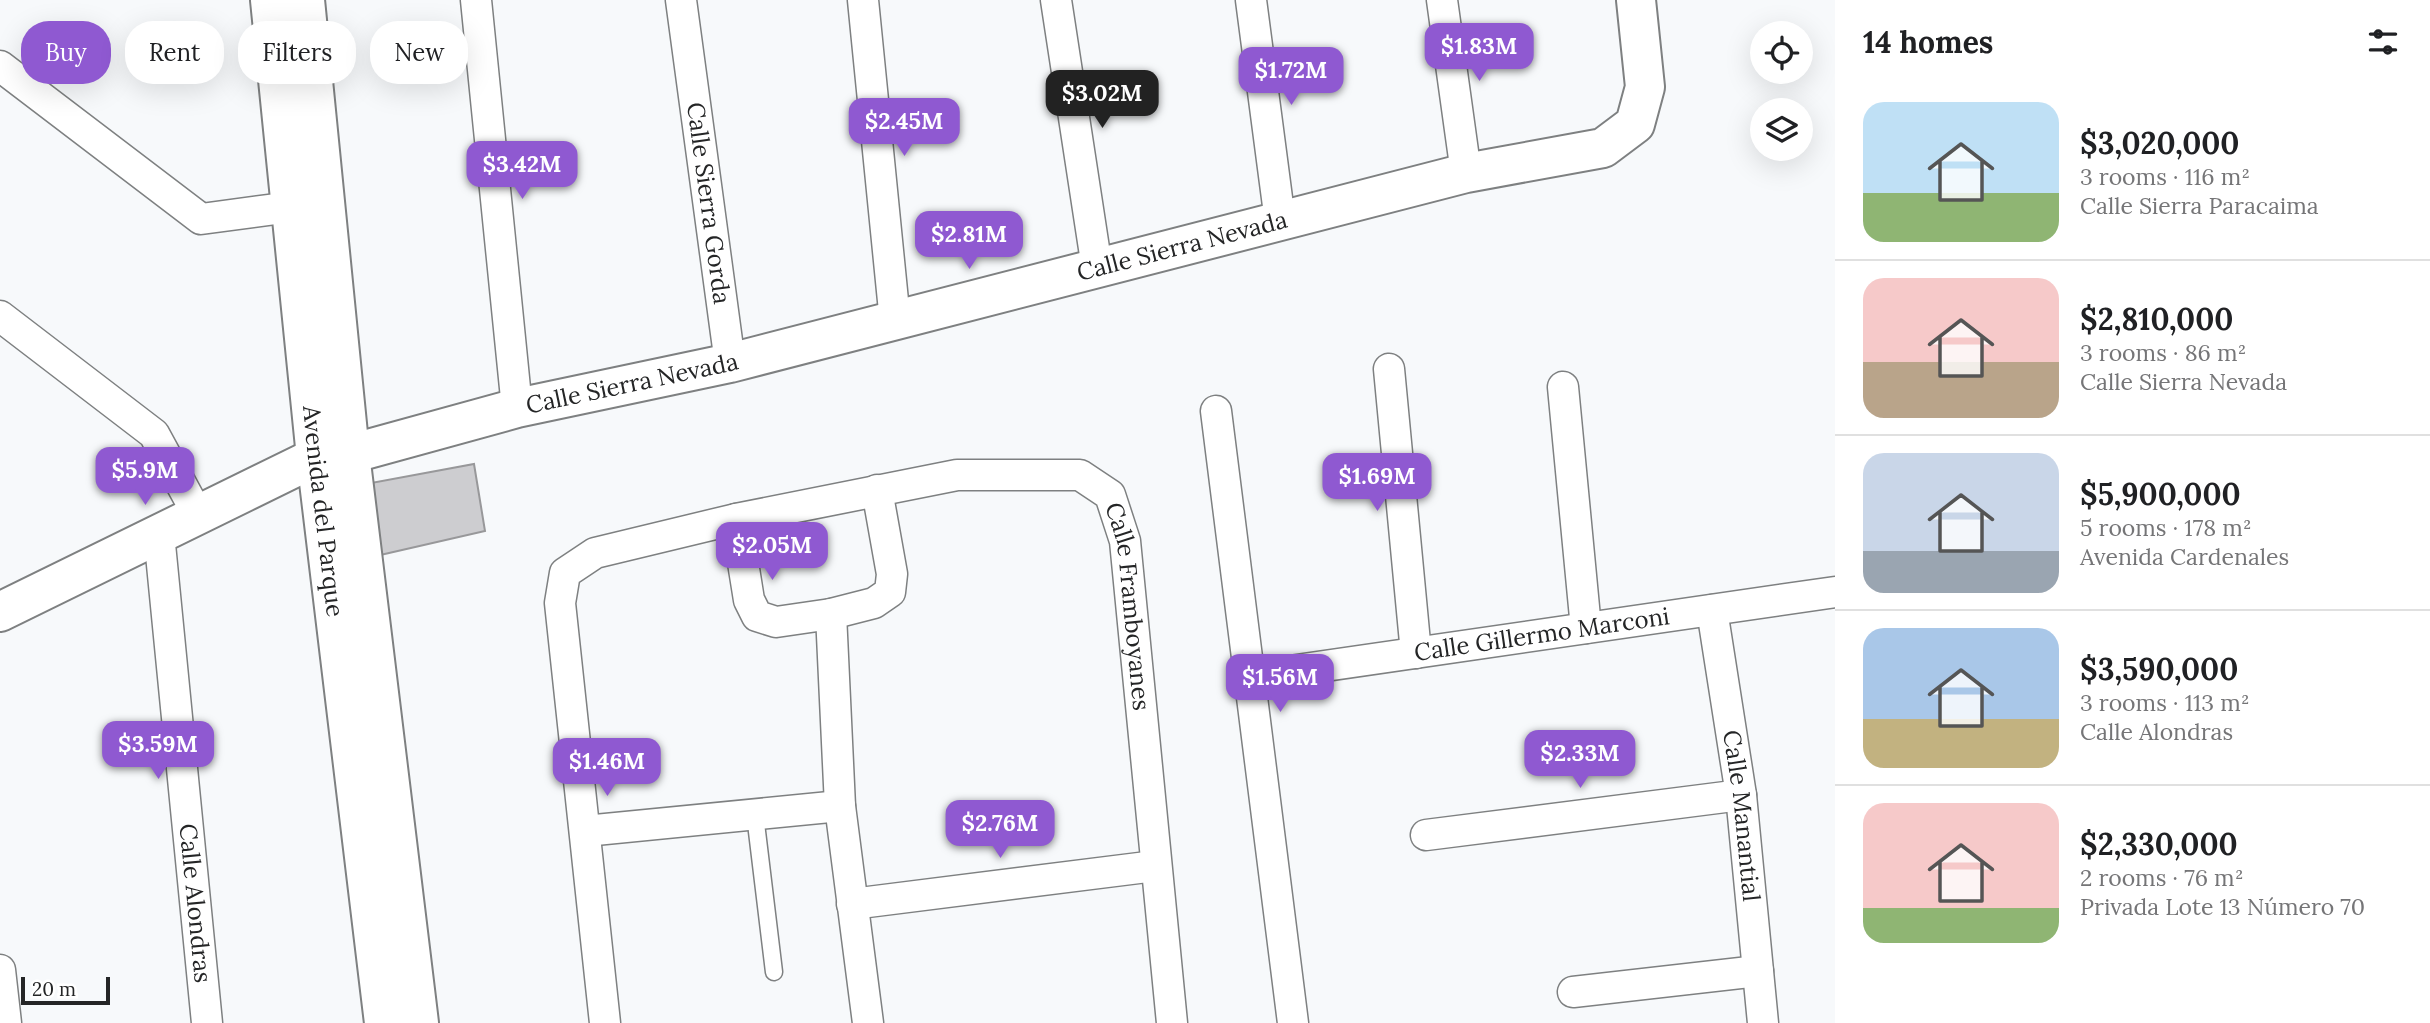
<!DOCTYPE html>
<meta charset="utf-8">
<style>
body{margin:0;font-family:Lora,serif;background:#f6f6f6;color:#202124;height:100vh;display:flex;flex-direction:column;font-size:26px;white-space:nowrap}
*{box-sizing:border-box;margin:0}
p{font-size:23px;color:#757577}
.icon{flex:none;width:38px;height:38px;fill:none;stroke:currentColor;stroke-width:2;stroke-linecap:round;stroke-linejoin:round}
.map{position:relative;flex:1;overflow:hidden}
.panel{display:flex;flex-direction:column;background:#fff;width:595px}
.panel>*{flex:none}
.top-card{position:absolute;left:21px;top:21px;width:665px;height:63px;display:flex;gap:14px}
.controls{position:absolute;left:1750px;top:21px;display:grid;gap:14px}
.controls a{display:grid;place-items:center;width:63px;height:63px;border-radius:50%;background:#fff;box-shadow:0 7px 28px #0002;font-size:35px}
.scale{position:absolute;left:21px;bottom:18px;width:89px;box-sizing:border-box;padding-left:7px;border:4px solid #242526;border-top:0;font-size:19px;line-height:24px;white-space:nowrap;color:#242526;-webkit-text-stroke:5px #fff;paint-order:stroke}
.price{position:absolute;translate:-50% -60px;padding:0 16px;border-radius:14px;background:#8f59d1;color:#fff;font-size:23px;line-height:46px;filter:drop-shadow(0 2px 4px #0008)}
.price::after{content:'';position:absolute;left:50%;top:42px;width:21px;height:16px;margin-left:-10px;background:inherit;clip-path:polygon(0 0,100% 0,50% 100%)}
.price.current{background:#222;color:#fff}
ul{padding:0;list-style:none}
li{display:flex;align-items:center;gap:21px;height:175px;padding:0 28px}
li+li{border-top:2px solid #e0e0e0}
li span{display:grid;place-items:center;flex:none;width:196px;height:140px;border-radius:21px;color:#555}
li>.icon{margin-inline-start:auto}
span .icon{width:84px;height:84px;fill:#fffc;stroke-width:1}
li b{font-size:30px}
h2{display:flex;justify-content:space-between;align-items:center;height:84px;padding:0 28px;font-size:30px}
.pill{padding:0 24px;border-radius:28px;background:#fff;box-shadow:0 7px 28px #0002;font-size:24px;line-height:63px}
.pill.current{background:#8f59d1;color:#fff}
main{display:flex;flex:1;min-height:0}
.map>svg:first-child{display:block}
</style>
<main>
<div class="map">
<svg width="1835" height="1023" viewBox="0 0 1835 1023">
<rect width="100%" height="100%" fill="#f7f9fb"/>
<path fill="#cdcdd0" stroke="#98989a" stroke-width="2" d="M474,464l11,67 -109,25 -5,-73z"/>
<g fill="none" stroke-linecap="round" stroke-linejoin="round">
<defs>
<path id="lane" d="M755,815l19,157"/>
<g id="street">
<path d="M476,0l41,408"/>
<path id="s1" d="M681,0l49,363"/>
<path d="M863,0l32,321"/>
<path d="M1056,0l41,268"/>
<path d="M1251,0l29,221"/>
<path d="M1442,0l24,173"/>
<path d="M0,66l201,153 90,-12"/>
<path d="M0,316l154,118 44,81"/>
<path d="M1389,369l27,284"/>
<path d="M1563,387l23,241"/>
<path d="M1216,411l77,612"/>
<path d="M736,519l13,81 8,16 19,6 55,-8"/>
<path id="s2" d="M159,534l48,489"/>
<path id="s3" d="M1712,610l29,185 22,228"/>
<path id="s4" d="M1249,677l586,-85"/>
<path d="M585,831l255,-25"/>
<path d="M1426,835l315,-40"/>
<path d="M852,904l303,-38"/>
<path d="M0,970l6,53"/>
<path d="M1573,992l185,-21"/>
<path id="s5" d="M605,1023l-45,-420 5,-30 30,-20 141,-34 221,-44h123l30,20 15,46 47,482"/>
<path d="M868,1023l-28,-217 -9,-192 43,-11 16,-11 2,-18 -15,-84"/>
</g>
<g id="secondary">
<path id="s6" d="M270,0l46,457 68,566"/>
<path d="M305,0l45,454 69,569"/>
<path id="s7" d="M0,612l316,-155 34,-3 167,-46 213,-45 736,-190 137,-25 32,-24 10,-37 -9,-87"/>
</g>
</defs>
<use href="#lane" stroke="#7e8081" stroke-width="19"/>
<use href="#street" stroke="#7e8081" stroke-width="33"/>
<use href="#secondary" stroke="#7e8081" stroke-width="42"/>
<use href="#lane" stroke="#fff" stroke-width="16"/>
<use href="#street" stroke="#fff" stroke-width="30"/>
<use href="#secondary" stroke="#fff" stroke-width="38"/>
</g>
<g text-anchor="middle" stroke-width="5" stroke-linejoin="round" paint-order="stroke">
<g font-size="24" fill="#242526" stroke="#fff">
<text dy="8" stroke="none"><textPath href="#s1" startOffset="205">Calle Sierra Gorda</textPath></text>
<text dy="8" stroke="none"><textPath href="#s7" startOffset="1244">Calle Sierra Nevada</textPath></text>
<text dy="8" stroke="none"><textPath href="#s7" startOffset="677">Calle Sierra Nevada</textPath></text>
<text dy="8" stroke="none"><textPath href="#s6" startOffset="514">Avenida del Parque</textPath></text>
<text dy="8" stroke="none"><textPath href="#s5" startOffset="1132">Calle Framboyanes</textPath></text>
<text dy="8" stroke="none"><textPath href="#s4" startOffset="296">Calle Gillermo Marconi</textPath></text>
<text dy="8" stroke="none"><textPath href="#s3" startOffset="208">Calle Manantial</textPath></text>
<text dy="8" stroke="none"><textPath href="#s2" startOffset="371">Calle Alondras</textPath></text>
</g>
</g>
</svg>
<div class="controls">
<a><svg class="icon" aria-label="locate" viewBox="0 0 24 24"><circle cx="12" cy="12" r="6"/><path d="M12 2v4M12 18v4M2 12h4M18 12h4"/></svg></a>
<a><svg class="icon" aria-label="layers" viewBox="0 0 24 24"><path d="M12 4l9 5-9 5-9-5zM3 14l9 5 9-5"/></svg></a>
</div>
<div class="scale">20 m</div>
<b class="price" style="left:1479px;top:83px">$1.83M</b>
<b class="price" style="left:1291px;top:107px">$1.72M</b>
<b class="price current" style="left:1102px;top:130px">$3.02M</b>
<b class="price" style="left:904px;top:158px">$2.45M</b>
<b class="price" style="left:522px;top:201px">$3.42M</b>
<b class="price" style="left:969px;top:271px">$2.81M</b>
<b class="price" style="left:145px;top:507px">$5.9M</b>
<b class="price" style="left:1377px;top:513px">$1.69M</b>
<b class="price" style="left:772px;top:582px">$2.05M</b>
<b class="price" style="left:1280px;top:714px">$1.56M</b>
<b class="price" style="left:158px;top:781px">$3.59M</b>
<b class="price" style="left:1580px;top:790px">$2.33M</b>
<b class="price" style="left:607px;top:798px">$1.46M</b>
<b class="price" style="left:1000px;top:860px">$2.76M</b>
<div class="top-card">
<a class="pill current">Buy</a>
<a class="pill">Rent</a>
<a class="pill">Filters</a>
<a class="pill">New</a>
</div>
</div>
<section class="panel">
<h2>14 homes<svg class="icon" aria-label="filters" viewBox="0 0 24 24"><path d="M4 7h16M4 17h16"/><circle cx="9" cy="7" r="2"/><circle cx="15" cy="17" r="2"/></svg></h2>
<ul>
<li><span style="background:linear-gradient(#bfe0f5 65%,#8fb573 0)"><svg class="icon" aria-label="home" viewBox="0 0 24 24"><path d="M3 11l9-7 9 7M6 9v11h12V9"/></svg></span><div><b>$3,020,000</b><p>3 rooms · 116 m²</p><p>Calle Sierra Paracaima</p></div></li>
<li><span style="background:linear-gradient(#f6c9c9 60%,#b9a48a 0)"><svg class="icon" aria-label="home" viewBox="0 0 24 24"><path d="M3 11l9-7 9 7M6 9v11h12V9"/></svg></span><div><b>$2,810,000</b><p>3 rooms · 86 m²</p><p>Calle Sierra Nevada</p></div></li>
<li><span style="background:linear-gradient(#c9d6e8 70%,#9aa5b1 0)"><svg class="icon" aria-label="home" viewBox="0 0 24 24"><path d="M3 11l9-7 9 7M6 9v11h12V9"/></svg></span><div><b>$5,900,000</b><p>5 rooms · 178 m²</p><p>Avenida Cardenales</p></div></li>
<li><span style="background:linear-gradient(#a9c7e8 65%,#c2b280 0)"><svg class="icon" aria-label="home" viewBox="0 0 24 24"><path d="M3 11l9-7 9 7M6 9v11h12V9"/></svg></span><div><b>$3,590,000</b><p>3 rooms · 113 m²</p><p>Calle Alondras</p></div></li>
<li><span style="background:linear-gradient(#f6c9c9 75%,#8fb573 0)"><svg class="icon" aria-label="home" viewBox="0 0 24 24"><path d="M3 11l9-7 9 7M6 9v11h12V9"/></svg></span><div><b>$2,330,000</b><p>2 rooms · 76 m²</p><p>Privada Lote 13 Número 70</p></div></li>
</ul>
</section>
</main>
